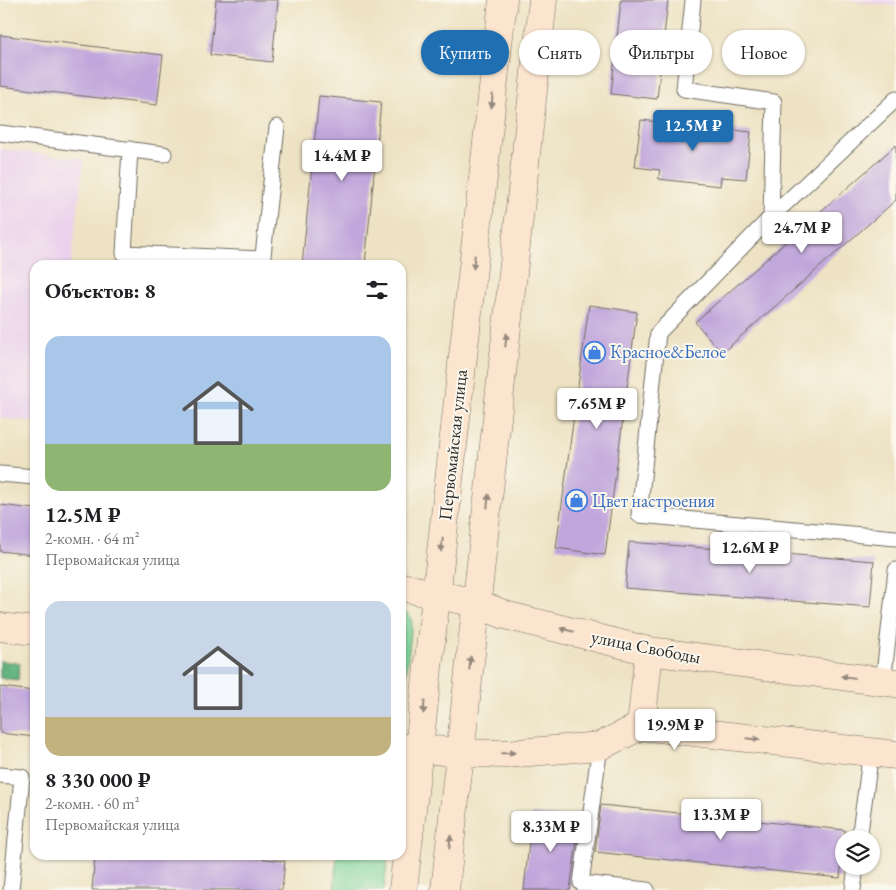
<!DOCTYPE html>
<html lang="ru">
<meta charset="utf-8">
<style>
body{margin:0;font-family:"EB Garamond",serif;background:#f2f2f2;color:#202124;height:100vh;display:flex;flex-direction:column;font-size:19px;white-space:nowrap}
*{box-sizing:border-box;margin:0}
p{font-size:16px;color:#757577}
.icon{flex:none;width:28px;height:28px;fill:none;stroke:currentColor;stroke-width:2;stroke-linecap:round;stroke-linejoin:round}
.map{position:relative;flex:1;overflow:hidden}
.sheet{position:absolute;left:30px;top:260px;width:376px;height:600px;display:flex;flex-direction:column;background:#fff;border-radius:15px;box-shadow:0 1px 4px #0004}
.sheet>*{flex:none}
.top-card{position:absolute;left:421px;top:30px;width:399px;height:45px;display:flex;gap:10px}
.tools{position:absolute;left:835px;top:830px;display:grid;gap:10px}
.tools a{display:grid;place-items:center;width:45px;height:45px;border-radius:50%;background:#fff;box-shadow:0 1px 4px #0004;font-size:25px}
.price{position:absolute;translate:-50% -42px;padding:0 11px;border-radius:5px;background:#fff;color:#222;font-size:16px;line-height:32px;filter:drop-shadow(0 1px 2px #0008)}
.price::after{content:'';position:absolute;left:50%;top:30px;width:15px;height:11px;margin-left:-8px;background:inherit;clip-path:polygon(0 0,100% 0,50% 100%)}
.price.on{background:#1f6fb2;color:#fff}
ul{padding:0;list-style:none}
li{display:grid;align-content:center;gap:10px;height:265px;padding:0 15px}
li span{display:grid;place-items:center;height:155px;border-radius:15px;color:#555}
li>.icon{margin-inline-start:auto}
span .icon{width:90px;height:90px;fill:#fffc;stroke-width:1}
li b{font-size:21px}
h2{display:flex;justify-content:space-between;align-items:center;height:60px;padding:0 15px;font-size:21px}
.pill{padding:0 18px;border-radius:22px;background:#fff;box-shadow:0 1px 4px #0004;font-size:18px;line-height:45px}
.pill.on{background:#1f6fb2;color:#fff}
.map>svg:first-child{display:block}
</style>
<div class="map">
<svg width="896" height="890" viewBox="0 0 896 890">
<rect width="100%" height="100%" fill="#fbf7ec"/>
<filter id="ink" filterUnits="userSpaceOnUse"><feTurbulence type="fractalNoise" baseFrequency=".02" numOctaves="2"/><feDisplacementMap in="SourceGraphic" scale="10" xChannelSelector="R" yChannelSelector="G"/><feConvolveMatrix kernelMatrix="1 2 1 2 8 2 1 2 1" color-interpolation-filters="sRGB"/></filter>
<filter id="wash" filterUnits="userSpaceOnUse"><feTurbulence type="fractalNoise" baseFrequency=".0096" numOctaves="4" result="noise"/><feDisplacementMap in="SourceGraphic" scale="20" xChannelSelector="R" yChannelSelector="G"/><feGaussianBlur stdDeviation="1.12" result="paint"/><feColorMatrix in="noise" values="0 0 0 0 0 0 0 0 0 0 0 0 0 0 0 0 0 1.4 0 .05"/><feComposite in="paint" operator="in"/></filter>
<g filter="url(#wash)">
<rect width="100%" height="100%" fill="#ede2c3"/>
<path fill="#ead1ec" d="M844,0h52v6z
M0,149l84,10 -13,106h-36v157l-35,-4z"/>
<path fill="#7ad297" stroke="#527e61" d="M401,611c7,2 9,4 11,11l-11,103z
M337,855h51l-4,35h-50z"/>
<path fill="#63b480" stroke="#477056" d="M0,661l20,2 -2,17 -18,-2z"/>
<g id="blocks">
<path fill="#c0a6db" d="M216,0h62l-6,62 -62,-7z
M621,0h47l-11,99 -46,-5z
M0,35l163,20 -6,50 -157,-19z
M319,96l62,6 -16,163h-63z
M641,120l110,12 -5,47 -25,-2 -1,9 -62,-7 2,-9 -25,-3z
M896,145v55l-174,153 -27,-31z
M589,305l48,7 -32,243 -49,-7z
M0,505l35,4v46l-35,-4z
M629,542l245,19 -4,46 -245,-19z
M0,687l35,4v46l-35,-4z
M601,805l244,25 -5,48 -245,-26z
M532,814l48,5 -10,71h-46z
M95,855h135l55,6 -3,29h-190z"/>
</g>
</g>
<g filter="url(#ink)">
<use href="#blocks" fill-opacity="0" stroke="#6f6b60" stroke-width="1"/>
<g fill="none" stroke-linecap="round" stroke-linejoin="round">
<defs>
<path id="lane" d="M693,0l-9,89 90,13 -3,115 -113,116 -19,182 257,23
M0,133l164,21
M130,149l-6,104 139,6
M771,217l125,-118
M262,265l15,-138
M0,474l35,3
M883,682l13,-112
M600,746l-19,137 66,7
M0,775l22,2 -11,113
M859,839l12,-87
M853,890l3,-24"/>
<path id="secondary" d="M401,587l75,16 29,12 144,36 247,32
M0,627l35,4
M641,726l8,-75
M402,748h17l41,5 46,1 94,-8 41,-20 255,29
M403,890l100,-890
M445,890l98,-890"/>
</defs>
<use href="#lane" stroke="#6f6b60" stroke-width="17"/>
<use href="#secondary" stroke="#6f6b60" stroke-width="29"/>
<use href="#lane" stroke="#fff" stroke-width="15"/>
<use href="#secondary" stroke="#fce5cf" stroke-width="28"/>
</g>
<defs><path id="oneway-solid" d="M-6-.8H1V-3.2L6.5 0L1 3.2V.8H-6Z" transform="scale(1.25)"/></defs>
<g fill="#94887d">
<use href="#oneway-solid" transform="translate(492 101) rotate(96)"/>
<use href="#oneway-solid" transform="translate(474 262) rotate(96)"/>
<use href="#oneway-solid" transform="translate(506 340) rotate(-84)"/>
<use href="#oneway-solid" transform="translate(488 501) rotate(-84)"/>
<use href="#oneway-solid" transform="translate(442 545) rotate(97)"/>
<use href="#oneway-solid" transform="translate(567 630) rotate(-166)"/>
<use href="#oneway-solid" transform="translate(470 663) rotate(-84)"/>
<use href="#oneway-solid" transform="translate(848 677) rotate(-173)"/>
<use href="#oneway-solid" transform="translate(424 707) rotate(96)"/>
<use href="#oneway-solid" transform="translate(753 739) rotate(6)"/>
<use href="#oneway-solid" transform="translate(508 753) rotate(-3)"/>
<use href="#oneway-solid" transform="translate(450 842) rotate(-84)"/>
</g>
</g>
<defs>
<symbol id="shop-ring" viewBox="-11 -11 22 22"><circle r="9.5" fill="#fbf7ec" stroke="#3f7fe0" stroke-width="1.5"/><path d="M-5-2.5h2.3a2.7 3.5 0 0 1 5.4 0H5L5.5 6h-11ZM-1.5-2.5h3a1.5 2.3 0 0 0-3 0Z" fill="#3f7fe0"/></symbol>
</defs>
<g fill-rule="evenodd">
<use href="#shop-ring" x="582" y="340" width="25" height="25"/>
<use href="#shop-ring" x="564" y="488" width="25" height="25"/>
</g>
<g text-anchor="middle" stroke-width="4" stroke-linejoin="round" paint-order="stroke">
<g font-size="18" fill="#366cbe" stroke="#fbf7ec" text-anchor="start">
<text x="610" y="358">Красное&amp;Белое</text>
<text x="592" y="507">Цвет настроения</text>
</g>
<g font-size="18" fill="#2b2b2b" stroke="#fbf7ec">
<text transform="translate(453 445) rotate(-84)" y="6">Первомайская улица</text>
<text transform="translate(646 647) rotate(11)" y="6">улица Свободы</text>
</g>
</g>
</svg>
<div class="tools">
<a><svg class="icon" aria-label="layers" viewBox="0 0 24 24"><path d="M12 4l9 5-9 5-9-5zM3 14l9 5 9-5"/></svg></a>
</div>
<b class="price on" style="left:693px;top:152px">12.5M ₽</b>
<b class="price" style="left:342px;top:182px">14.4M ₽</b>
<b class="price" style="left:802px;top:254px">24.7M ₽</b>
<b class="price" style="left:597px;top:430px">7.65M ₽</b>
<b class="price" style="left:750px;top:574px">12.6M ₽</b>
<b class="price" style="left:675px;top:751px">19.9M ₽</b>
<b class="price" style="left:721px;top:841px">13.3M ₽</b>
<b class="price" style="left:551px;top:853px">8.33M ₽</b>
<div class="top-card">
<a class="pill on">Купить</a>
<a class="pill">Снять</a>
<a class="pill">Фильтры</a>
<a class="pill">Новое</a>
</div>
<section class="sheet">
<h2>Объектов: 8<svg class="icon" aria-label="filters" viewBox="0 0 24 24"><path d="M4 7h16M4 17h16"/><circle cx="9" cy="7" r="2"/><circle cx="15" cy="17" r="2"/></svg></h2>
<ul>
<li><span style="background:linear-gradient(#a9c7e8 70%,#8fb573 0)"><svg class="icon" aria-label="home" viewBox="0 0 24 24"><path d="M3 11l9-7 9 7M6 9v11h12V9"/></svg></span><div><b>12.5M ₽</b><p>2-комн. · 64 m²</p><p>Первомайская улица</p></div></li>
<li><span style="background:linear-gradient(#c9d6e8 75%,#c2b280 0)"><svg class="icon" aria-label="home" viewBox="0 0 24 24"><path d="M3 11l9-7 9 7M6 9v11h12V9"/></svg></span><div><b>8 330 000 ₽</b><p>2-комн. · 60 m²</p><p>Первомайская улица</p></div></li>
</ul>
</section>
</div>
